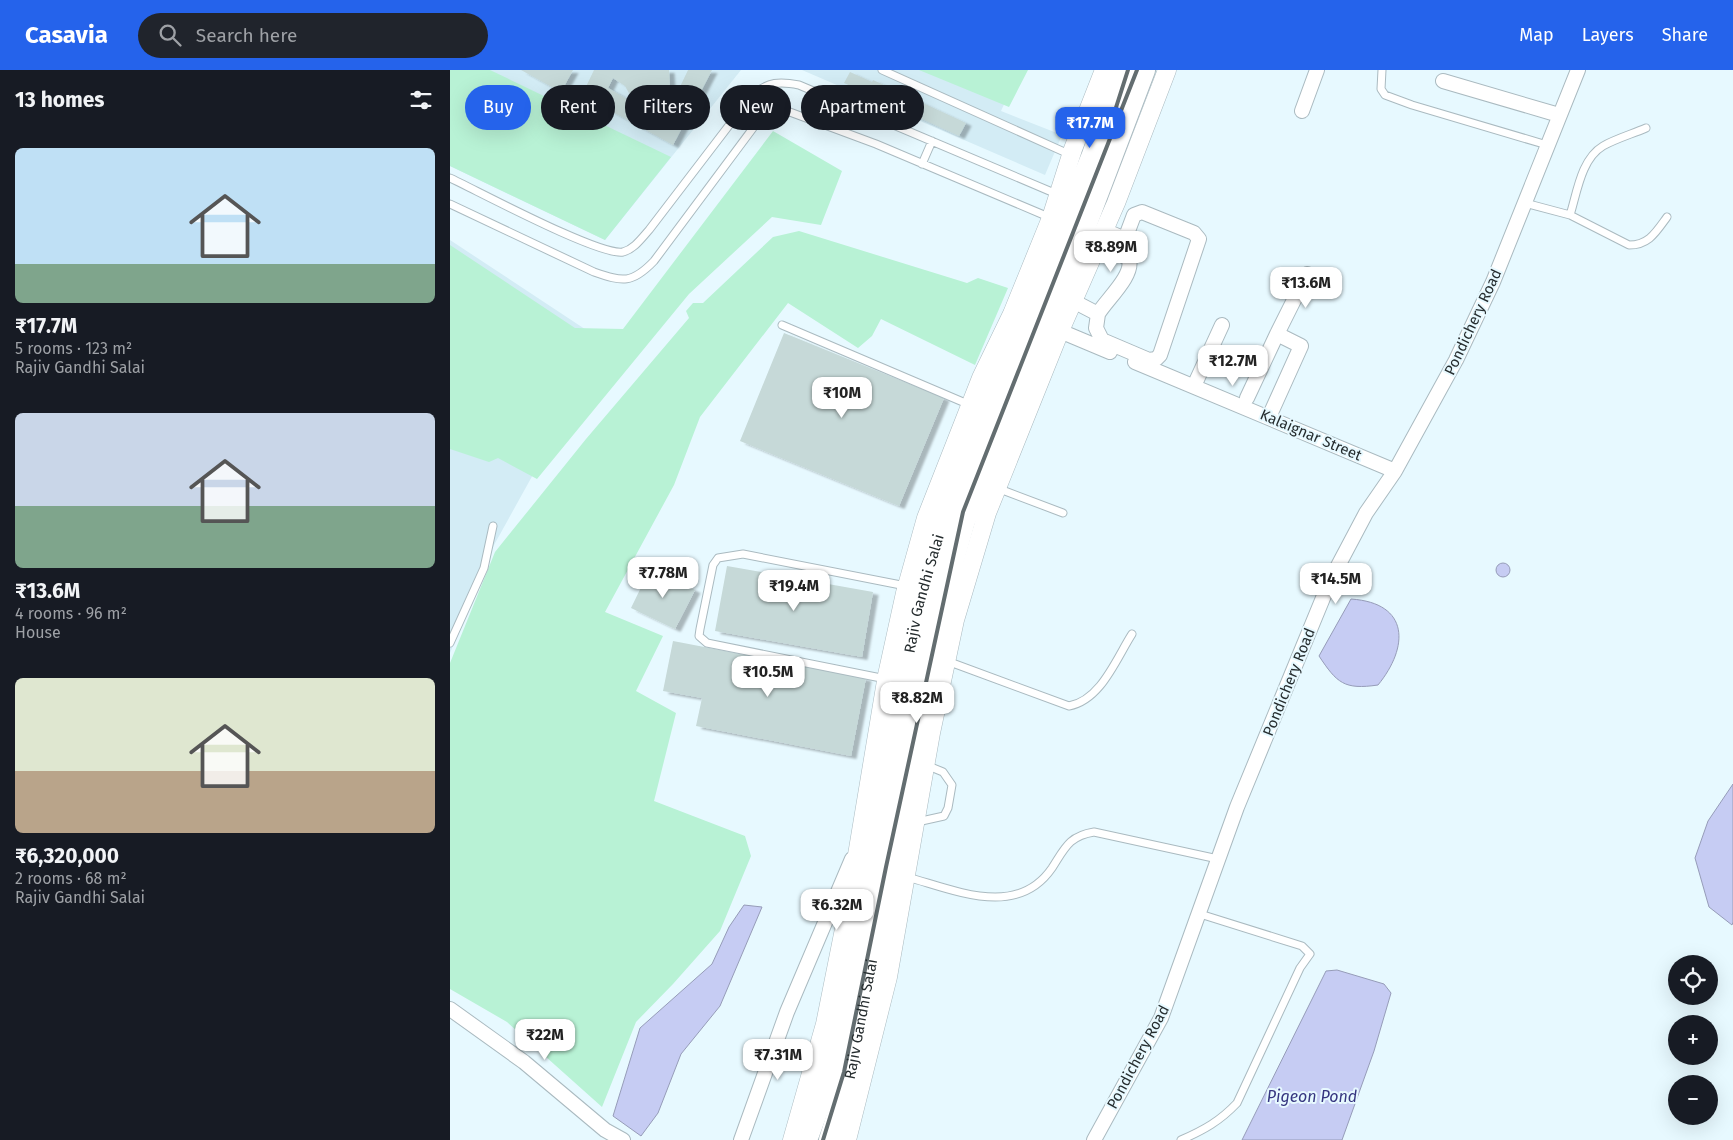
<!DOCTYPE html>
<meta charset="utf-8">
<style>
body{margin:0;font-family:"Fira Sans",sans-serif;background:#20242c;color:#f1f3f6;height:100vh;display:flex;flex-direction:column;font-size:19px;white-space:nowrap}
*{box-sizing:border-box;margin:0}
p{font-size:16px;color:#9ea1a6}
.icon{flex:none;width:28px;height:28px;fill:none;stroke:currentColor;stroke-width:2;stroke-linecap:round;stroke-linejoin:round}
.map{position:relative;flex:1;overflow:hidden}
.panel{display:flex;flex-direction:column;background:#171b24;width:450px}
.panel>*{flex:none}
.hud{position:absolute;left:15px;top:15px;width:475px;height:45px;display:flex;gap:10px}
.fabs{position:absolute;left:1218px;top:885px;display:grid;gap:10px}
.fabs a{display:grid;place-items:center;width:50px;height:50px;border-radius:50%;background:#171b24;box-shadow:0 5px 20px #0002;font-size:25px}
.price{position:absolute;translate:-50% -42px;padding:0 11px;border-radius:10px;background:#fff;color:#222;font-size:16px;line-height:32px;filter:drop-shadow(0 1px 2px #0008)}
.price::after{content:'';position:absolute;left:50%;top:30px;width:15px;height:11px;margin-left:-8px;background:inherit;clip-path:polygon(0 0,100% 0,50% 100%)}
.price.on{background:#2563eb;color:#fff}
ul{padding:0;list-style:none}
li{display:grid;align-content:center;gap:10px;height:265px;padding:0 15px}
li span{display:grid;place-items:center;height:155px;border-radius:8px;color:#555}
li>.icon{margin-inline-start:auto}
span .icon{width:90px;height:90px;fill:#fffc;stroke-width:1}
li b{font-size:21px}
h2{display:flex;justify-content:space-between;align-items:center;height:60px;padding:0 15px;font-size:21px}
.pill{padding:0 18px;border-radius:22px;background:#171b24;box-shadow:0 5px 20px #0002;font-size:18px;line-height:45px}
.pill.on{background:#2563eb;color:#fff}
header{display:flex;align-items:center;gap:30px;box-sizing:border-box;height:70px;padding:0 25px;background:#2563eb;color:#fff}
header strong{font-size:24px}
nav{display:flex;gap:28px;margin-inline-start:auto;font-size:18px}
.search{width:350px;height:45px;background:#20242c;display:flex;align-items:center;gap:12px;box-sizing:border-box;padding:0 18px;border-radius:28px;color:#9ea1a6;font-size:19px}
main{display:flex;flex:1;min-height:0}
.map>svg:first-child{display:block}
</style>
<header>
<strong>Casavia</strong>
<div class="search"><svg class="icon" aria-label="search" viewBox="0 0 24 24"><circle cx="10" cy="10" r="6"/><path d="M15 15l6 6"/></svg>Search here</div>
<nav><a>Map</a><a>Layers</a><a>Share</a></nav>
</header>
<main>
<section class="panel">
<h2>13 homes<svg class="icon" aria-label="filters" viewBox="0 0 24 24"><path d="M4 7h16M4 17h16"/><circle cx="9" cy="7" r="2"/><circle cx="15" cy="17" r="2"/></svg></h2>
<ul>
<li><span style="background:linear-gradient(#bfe0f5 75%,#7fa58c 0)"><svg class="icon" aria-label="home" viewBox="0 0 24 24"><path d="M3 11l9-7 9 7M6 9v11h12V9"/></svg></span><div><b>₹17.7M</b><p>5 rooms · 123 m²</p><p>Rajiv Gandhi Salai</p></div></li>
<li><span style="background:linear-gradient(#c9d6e8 60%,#7fa58c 0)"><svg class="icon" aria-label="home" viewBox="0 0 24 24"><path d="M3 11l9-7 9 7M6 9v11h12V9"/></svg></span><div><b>₹13.6M</b><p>4 rooms · 96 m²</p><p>House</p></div></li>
<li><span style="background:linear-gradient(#dfe7d0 60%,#b9a48a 0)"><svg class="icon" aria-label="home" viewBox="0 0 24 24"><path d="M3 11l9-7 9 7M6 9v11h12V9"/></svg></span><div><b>₹6,320,000</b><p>2 rooms · 68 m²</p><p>Rajiv Gandhi Salai</p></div></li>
</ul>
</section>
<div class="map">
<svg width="1283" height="1070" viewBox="0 0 1283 1070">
<defs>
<filter id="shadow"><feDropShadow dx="5.5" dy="3" stdDeviation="1" flood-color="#0004"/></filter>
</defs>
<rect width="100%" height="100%" fill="#e7f9ff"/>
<path fill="#d3ecf5" d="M0,0h291l-136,170 -155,-74z
M352,0h218l-19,41 61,24 -17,40z
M0,170l156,103 -112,202 -44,108z"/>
<path fill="#b8f2d5" d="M0,0h40l181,87 -66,83 -155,-74z
M469,0h109l-19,37z
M323,61l69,40 -21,54 -49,-8 -83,77 -152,185 -39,-21 -9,4 -39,-13v-204l125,83 48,1z
M349,161l168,52 11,-5 30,10 -33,77 -94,-46 -9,17 -14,12 -70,-45 -88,114 -26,68 -69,127 58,24 -27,55 40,22 -22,88 91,35 6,20 -31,75 -47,53 -37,38 -34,85 -95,-85 -57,-33v-326l45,-111 91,-113 103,-121 -3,-7 7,-8h10l70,-66z"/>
<path fill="#c6ccf3" stroke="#969cb8" d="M1046 500a7 7 0 1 1 14 0a7 7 0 1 1-14 0Z
M901,529c59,4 58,48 27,86 -34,5 -41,-2 -59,-29z
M1283,714v138l-1,3 -23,-18 -14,-49 13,-37z
M294,835l18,2 -42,99 -39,48 -23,59 -17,23 -28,-20 27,-88 72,-64 17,-37z
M887,900l47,14 7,9 -17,58 -32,89h-100l84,-169z"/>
<path fill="#c6d9d8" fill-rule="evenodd" filter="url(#shadow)" d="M71,0h52l-12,22z
M144,0h75l1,17 8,4 10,-21h24l-39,75 -91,-50zM163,8l12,8 5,9 -3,4 -19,-11zM211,28l10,5 -8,16 -17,-10 4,-7z
M400,2l22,10 1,-2 93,43 -7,13 -115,-53z
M334,263l160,65 -45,108 -159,-65z
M277,496l146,26 -11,65 -147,-26z
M200,499l45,21 -20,39 -44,-21z
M223,571l193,37 -15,78 -155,-30 6,-28 -39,-7z"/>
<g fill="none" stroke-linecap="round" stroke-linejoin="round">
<defs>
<path id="service" d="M432,0l189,85
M932,0l-1,19 4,6 27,10 135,40
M472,94l10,-23
M0,108c28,13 149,78 173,74 11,-3 18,-13 26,-22l104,-136c16,-12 26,-13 46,-9l260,110
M1075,133l45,12 59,30c20,0 27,-13 38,-28
M0,134l144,68c29,10 38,12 60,-11l111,-149 7,-4h7l97,36 175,74
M1120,145c7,-22 11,-56 33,-69 12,-7 29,-12 43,-18
M332,255l188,80
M547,418l66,25
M0,573l34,-75 9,-42
M497,591l122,45c32,-6 47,-47 63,-72
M436,609l-179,-36 -8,-7 1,-7 13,-64 5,-7 25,-4 163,32
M467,752l27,-6 4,-8 4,-23 -9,-13 -17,-7
M457,807c48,13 110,42 145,-9 13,-20 17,-32 42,-36l124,27
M731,1070c23,-10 39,-19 56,-37l63,-135 10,-14 -8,-8 -102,-32"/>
<path id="minor" d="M993,11l116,34
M852,41l15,-41
M623,231l25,13 -2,14 6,12 47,20 7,-1 4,-4 39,-116 -5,-6 -52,-21 -8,3 -9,24 -21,-9
M648,244c8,-14 36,-38 31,-55l-9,-5 5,-15
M610,261l50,21
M685,292l260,109
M744,316l28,-61
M797,328l30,-64
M819,347l32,-71 -24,-12 30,-60
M0,939l74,53 81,68 18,10
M291,1070l46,-128 65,-153
M644,1070l67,-122 76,-211 93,-226 36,-68 29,-42 61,-111 37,-78 85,-212"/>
<path id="tertiary" d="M342,1070l33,-116 23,-115 39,-234 18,-82 21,-75 55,-140 31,-64 39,-96 22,-69 31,-79
M397,1070l41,-163 43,-244 24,-113 32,-107 73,-182 56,-128 51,-133"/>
<g id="primary">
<path id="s1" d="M356,1070l25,-68 87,-465 27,-93 148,-359 30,-85"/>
<path id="s2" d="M380,1070l20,-63 88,-465 26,-91 119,-290 61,-161"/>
</g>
</defs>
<use href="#service" stroke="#aabac0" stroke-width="9"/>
<use href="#minor" stroke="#aabac0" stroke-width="16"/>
<use href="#tertiary" stroke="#aabac0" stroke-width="19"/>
<use href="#primary" stroke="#aabac0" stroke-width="24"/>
<use href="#service" stroke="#fff" stroke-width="7"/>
<use href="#minor" stroke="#fff" stroke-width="14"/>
<use href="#tertiary" stroke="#fff" stroke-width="18"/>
<use href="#primary" stroke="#fff" stroke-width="22"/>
<path stroke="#636d70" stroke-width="4" d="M662,50l16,-50
M373,1070l21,-68 42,-205 77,-355 174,-442"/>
</g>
<g text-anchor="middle" stroke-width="4" stroke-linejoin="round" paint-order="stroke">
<g font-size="15" fill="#262d2f" stroke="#e7f9ff">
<text transform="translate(1023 252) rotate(-65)" y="5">Pondichery Road</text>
<text transform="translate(861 365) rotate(23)" y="5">Kalaignar Street</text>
<text dy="5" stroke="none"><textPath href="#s1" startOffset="560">Rajiv Gandhi Salai</textPath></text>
<text transform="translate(839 612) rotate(-68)" y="5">Pondichery Road</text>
<text dy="5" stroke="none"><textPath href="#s2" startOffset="125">Rajiv Gandhi Salai</textPath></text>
<text transform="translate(688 987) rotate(-62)" y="5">Pondichery Road</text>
</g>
<g font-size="16" font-style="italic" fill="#363680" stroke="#e7f9ff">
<text x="862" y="1032">Pigeon Pond</text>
</g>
</g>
</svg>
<div class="fabs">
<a><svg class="icon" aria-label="locate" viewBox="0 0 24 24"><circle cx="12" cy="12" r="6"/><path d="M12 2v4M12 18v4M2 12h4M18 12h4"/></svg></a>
<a>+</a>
<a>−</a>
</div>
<b class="price on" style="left:640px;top:79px">₹17.7M</b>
<b class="price" style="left:661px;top:203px">₹8.89M</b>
<b class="price" style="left:856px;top:239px">₹13.6M</b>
<b class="price" style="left:783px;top:317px">₹12.7M</b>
<b class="price" style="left:392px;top:349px">₹10M</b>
<b class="price" style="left:213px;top:529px">₹7.78M</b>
<b class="price" style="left:886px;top:535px">₹14.5M</b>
<b class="price" style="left:344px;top:542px">₹19.4M</b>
<b class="price" style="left:318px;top:628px">₹10.5M</b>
<b class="price" style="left:467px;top:654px">₹8.82M</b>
<b class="price" style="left:387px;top:861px">₹6.32M</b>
<b class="price" style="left:95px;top:991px">₹22M</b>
<b class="price" style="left:328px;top:1011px">₹7.31M</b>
<div class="hud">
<a class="pill on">Buy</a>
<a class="pill">Rent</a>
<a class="pill">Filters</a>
<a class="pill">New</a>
<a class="pill">Apartment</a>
</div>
</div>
</main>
